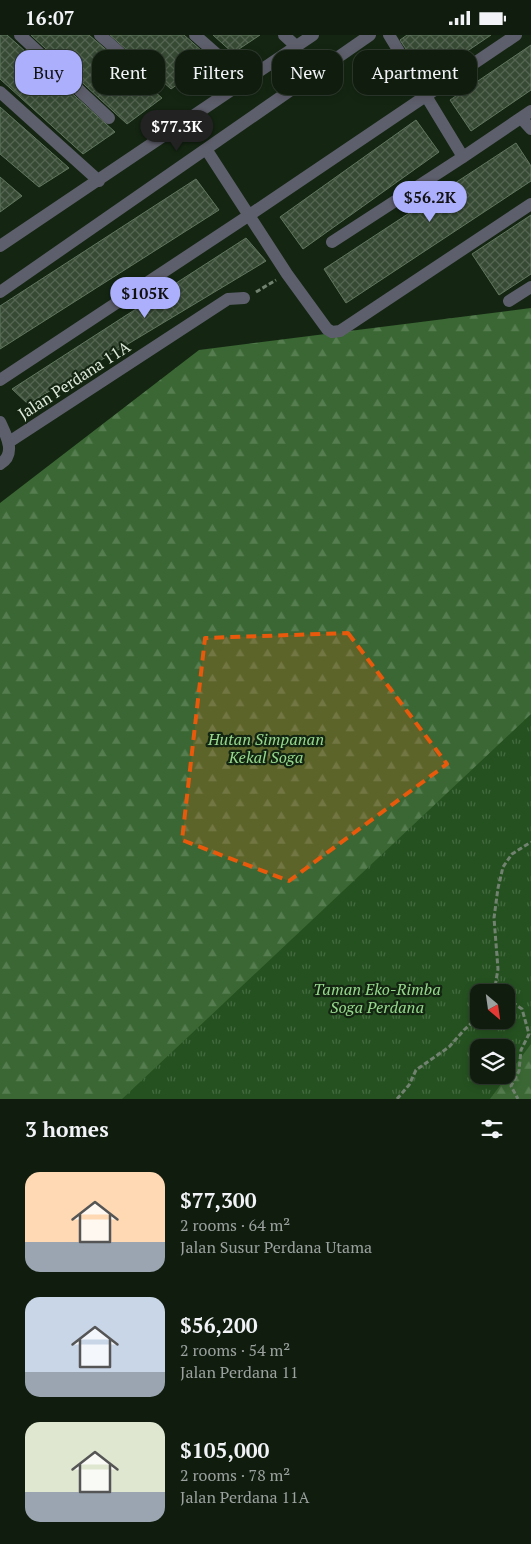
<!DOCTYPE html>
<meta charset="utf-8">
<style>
body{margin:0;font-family:"PT Serif",serif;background:#1d291c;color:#f1f3f6;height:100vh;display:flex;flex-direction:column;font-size:19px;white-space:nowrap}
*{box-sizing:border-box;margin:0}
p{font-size:16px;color:#9ba19e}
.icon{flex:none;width:28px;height:28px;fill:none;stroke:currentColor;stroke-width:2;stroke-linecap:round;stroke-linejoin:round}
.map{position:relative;height:1064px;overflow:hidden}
.panel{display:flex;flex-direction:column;background:#0f1c0e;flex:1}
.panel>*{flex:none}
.top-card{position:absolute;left:15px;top:15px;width:501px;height:45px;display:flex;gap:10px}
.needle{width:32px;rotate:151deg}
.fabs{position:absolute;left:470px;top:949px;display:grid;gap:10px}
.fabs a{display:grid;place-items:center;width:45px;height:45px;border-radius:10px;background:#0f1c0e;box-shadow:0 2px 8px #0003,0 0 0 1px #2f3a2e;font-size:25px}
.price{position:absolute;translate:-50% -42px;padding:0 11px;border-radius:18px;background:#acaffb;color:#111;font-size:16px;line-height:32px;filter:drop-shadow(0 1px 2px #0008)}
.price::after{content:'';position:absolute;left:50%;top:30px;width:15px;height:11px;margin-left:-8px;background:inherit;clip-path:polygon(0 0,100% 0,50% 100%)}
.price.active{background:#222;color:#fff}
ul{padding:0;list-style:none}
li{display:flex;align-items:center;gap:15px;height:125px;padding:0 25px}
li span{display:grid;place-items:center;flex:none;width:140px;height:100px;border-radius:15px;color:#555}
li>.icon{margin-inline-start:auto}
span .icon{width:60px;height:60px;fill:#fffc;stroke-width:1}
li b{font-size:21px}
h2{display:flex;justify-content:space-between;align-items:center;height:60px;padding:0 25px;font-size:21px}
.pill{padding:0 18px;border-radius:15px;background:#0f1c0e;box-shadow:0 2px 8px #0003,0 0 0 1px #2f3a2e;font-size:18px;line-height:45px}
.pill.active{background:#acaffb;color:#111}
.status{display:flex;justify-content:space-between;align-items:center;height:35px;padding:0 25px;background:#0f1c0e;direction:ltr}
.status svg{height:14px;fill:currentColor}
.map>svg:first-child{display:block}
</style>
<div class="status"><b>16:07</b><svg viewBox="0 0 49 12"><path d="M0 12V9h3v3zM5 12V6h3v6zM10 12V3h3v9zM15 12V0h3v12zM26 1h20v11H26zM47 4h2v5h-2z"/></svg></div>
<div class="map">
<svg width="531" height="1064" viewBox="0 0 531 1064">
<defs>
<pattern id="forest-firs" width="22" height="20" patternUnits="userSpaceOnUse" patternTransform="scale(1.25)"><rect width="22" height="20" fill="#3a6733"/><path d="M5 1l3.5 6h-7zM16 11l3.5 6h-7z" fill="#567d50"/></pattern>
<pattern id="park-tufts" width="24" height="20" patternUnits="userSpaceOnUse" patternTransform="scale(1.25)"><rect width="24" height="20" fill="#255120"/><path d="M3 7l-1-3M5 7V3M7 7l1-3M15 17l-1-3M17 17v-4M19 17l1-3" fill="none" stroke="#446a40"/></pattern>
<pattern id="building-cross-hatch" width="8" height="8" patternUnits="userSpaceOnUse" patternTransform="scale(1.25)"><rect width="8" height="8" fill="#374b34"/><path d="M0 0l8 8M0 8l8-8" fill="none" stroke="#546551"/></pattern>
</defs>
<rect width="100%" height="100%" fill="#142612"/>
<path fill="url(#forest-firs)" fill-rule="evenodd" d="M531,273v791h-531v-596l199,-153zM479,958h27v27h-27zM479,1012h27v28h-27z"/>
<path fill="url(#park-tufts)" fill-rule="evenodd" d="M531,679v330l-41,55h-368zM479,958h27v27h-27zM479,1012h27v28h-27z"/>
<path fill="url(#building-cross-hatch)" stroke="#61765e" d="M0,0h7l108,97 -32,22 -83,-75z
M31,0h58l73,63 -35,26z
M110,0h74l28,25 -41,29z
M213,0h47l-27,18z
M407,0h84l-65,44 -26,-39z
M531,10v45l-60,41 -21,-31z
M0,72l69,61 -30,19 -39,-33z
M416,85l23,32 -136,97 -23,-32z
M516,108l15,23v15l-185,122 -22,-34z
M0,142l22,19 -22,16z
M196,144l23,31 -219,139v-43z
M531,180v59l-32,21 -27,-41z
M246,203l20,23 -238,143 -16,-15z"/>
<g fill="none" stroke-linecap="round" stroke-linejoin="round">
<path stroke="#728270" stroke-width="3" stroke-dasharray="5 2.5" stroke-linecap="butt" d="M256,257l20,-12
M494,958l4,-24 -4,-51 4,-30 5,-21 9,-13 19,-12
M506,963l16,11 7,25 -8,16 -2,21 -8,15 7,13
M397,1064l12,-14 7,-15 33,-23 15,-17 15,-14"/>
<path stroke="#5e5f6c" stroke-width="12" d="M20,0l89,83
M100,0l44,39
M195,0l25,22
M284,0l13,12
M389,0l74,122
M0,57l99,89
M521,83l10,11
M206,114l81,125 40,55 5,3 8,-1 191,-127
M332,207l131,-85 68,-46
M0,211l313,-211
M0,257l370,-257
M509,266l22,-14
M0,345l248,-164 268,-181
M0,387c6,13 17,32 0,42
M9,407l219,-143 16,-1"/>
</g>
<path fill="#e8590c" fill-opacity="0.2" stroke="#e8590c" stroke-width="4" stroke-dasharray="10 6" stroke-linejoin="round" d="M348,598l99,131 -158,117 -107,-41 23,-202z"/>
<g text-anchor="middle" stroke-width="4.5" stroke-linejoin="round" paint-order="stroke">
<g font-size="16" fill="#deeadc" stroke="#142612">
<text transform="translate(74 345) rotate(-33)" y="6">Jalan Perdana 11A</text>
</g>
<g font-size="16" font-style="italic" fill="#96d98d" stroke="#142612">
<text x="266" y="710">Hutan Simpanan<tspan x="266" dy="18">Kekal Soga</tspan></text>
<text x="377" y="960">Taman Eko-Rimba<tspan x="377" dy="18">Soga Perdana</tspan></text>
</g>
</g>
</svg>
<div class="fabs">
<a><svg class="needle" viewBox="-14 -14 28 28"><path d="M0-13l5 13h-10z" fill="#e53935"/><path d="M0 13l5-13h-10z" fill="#9ba19e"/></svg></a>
<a><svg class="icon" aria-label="layers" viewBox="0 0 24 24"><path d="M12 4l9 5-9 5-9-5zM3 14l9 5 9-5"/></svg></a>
</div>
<b class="price active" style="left:177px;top:117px">$77.3K</b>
<b class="price" style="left:430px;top:188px">$56.2K</b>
<b class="price" style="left:145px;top:284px">$105K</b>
<div class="top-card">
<a class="pill active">Buy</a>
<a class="pill">Rent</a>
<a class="pill">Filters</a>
<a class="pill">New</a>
<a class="pill">Apartment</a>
</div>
</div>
<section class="panel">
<h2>3 homes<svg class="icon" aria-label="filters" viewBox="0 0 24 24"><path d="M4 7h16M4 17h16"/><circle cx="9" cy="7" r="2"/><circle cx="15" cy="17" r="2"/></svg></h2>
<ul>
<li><span style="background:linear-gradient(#ffd9b3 70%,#9aa5b1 0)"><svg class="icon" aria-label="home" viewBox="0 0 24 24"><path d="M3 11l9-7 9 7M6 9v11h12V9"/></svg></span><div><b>$77,300</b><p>2 rooms · 64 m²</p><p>Jalan Susur Perdana Utama</p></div></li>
<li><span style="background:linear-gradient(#c9d6e8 75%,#9aa5b1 0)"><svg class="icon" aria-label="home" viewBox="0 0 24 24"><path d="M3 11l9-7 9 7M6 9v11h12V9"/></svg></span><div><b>$56,200</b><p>2 rooms · 54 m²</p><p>Jalan Perdana 11</p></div></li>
<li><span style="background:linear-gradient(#dfe7d0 70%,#9aa5b1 0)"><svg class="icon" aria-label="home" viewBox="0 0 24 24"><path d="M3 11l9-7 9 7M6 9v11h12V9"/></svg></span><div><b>$105,000</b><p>2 rooms · 78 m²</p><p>Jalan Perdana 11A</p></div></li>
</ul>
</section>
